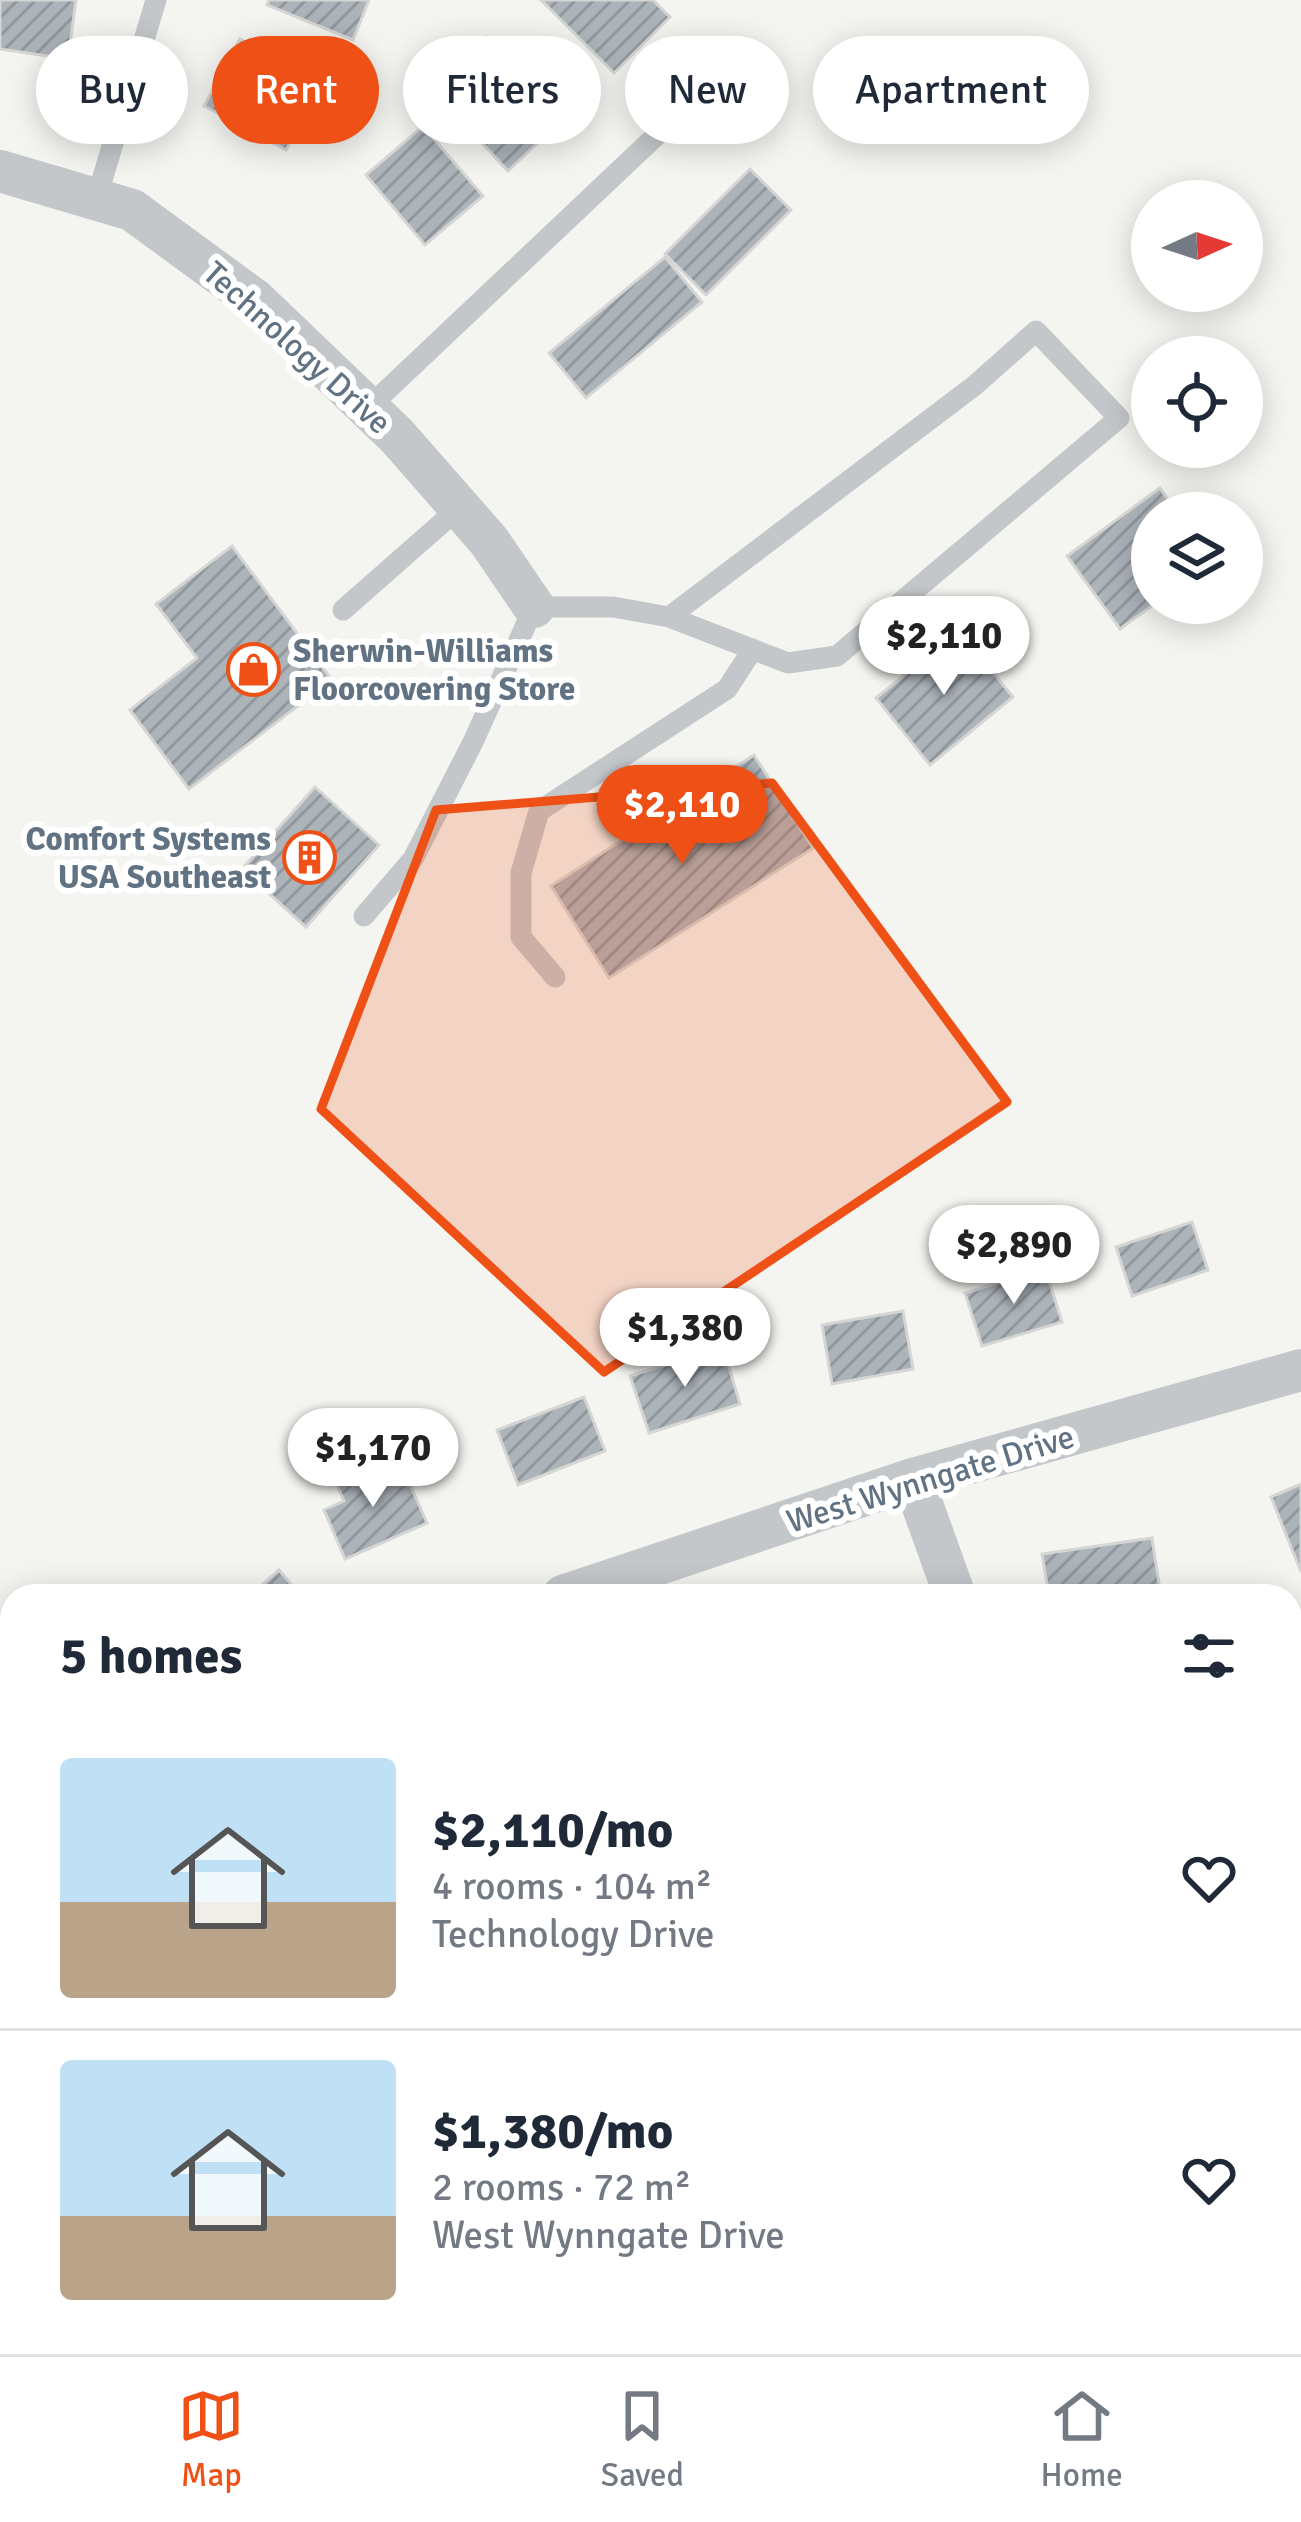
<!DOCTYPE html>
<meta charset="utf-8">
<style>
body{margin:0;font-family:Signika,sans-serif;background:#f6f6f7;color:#1f2937;height:100vh;display:flex;flex-direction:column;font-size:45px;white-space:nowrap}
*{box-sizing:border-box;margin:0}
p{font-size:39px;color:#747a83}
.icon{flex:none;width:66px;height:66px;fill:none;stroke:currentColor;stroke-width:2;stroke-linecap:round;stroke-linejoin:round}
.map{position:relative;flex:1;overflow:hidden}
.panel{position:absolute;left:0px;top:1584px;width:1302px;height:771px;display:flex;flex-direction:column;background:#fff;border-radius:36px 36px 0 0;box-shadow:0 6px 30px #0003}
.panel>*{flex:none}
.banner{position:absolute;left:36px;top:36px;width:1230px;height:108px;display:flex;gap:24px}
.needle{width:78px;rotate:87deg}
.controls{position:absolute;left:1131px;top:180px;display:grid;gap:24px}
.controls a{display:grid;place-items:center;width:132px;height:132px;border-radius:50%;background:#fff;box-shadow:0 6px 30px #0003;font-size:60px}
.price{position:absolute;translate:-50% -102px;padding:0 27px;border-radius:42px;background:#fff;color:#222;font-size:39px;line-height:78px;filter:drop-shadow(0 3px 6px #0008)}
.price::after{content:'';position:absolute;left:50%;top:72px;width:36px;height:27px;margin-left:-18px;background:inherit;clip-path:polygon(0 0,100% 0,50% 100%)}
.price.current{background:#ef5016;color:#fff}
ul{padding:0;list-style:none}
li{display:flex;align-items:center;gap:36px;height:300px;padding:0 60px}
li+li{border-top:3px solid #e0e1e3}
li span{display:grid;place-items:center;flex:none;width:336px;height:240px;border-radius:12px;color:#555}
li>.icon{margin-inline-start:auto}
span .icon{width:144px;height:144px;fill:#fffc;stroke-width:1}
li b{font-size:51px}
h2{display:flex;justify-content:space-between;align-items:center;height:144px;padding:0 60px;font-size:51px}
.chip{padding:0 42px;border-radius:54px;background:#fff;box-shadow:0 6px 30px #0003;font-size:42px;line-height:108px}
.chip.current{background:#ef5016;color:#fff}
.tabs{display:flex;justify-content:space-around;align-items:center;height:168px;border-top:3px solid #e0e1e3;background:#fff;font-size:33px;color:#747a83}
.tabs a{display:grid;justify-items:center;gap:6px}
.tabs .current{color:#ef5016}
.map>svg:first-child{display:block}
</style>
<div class="map">
<svg width="1301" height="2354" viewBox="0 0 1301 2354">
<defs>
<pattern id="building-hatch" width="6" height="6" patternUnits="userSpaceOnUse" patternTransform="scale(3)"><rect width="6" height="6" fill="#acb3b9"/><path d="M-1 1l2-2M0 6l6-6M5 7l2-2" fill="none" stroke="#8f969c"/></pattern>
</defs>
<rect width="100%" height="100%" fill="#f4f5f0"/>
<path fill="url(#building-hatch)" stroke="#d5d6d3" stroke-width="3" d="M0,0h76l-8,59 -68,-10z
M269,0h100l-16,40 -86,-35z
M541,0h112l17,17 -56,56z
M487,37l77,81 -56,53 -76,-82z
M240,39l82,44 -36,67 -82,-44z
M423,126l60,70 -58,49 -59,-70z
M750,169l41,41 -85,85 -41,-41z
M665,257l37,45 -116,96 -37,-45z
M1160,488l17,25h-25v90h4l-36,26 -53,-73z
M232,546l100,134 -143,109 -59,-79 67,-52 -41,-54z
M959,631l54,66 -83,68 -54,-67z
M754,755l59,93 -204,130 -58,-92z
M315,787l64,58 -73,82 -64,-58z
M1192,1222l16,48 -76,26 -16,-49z
M1045,1268l17,54 -80,24 -17,-53z
M903,1311l10,58 -81,15 -10,-59z
M723,1347l17,57 -91,29 -19,-57z
M584,1397l21,54 -87,34 -21,-55z
M366,1464l7,15 29,-13 25,57 -82,36 -21,-49 20,-9 -10,-23z
M1301,1484v88l-30,-75z
M1152,1538l9,58h-112l-7,-42z
M279,1570l22,26h-52z
M1301,2144v85l-11,2v-84z
M0,2186l12,20v53l-12,7z
M638,2343h56l2,11h-56z
M1010,2343h84l-16,11h-84z"/>
<g fill="none" stroke-linecap="round" stroke-linejoin="round">
<path stroke="#c3c7ca" stroke-width="21" d="M96,200l60,-200
M368,408l365,-345
M343,610l117,-103
M364,916l49,-57 60,-117 61,-135h79l56,10 119,46 49,-7 282,-238 -83,-87 -62,55 -305,231
M555,977l-34,-40v-64l18,-62 188,-122 26,-40"/>
<path stroke="#c3c7ca" stroke-width="42" d="M0,171l132,39 123,90 142,136 92,105 45,66
M913,1479l42,117
M563,1596l350,-117 388,-109
M0,2051l12,4
M863,2343l4,11
M143,2354v-11
M1286,2354l15,-6"/>
</g>
<path fill="#ef5016" fill-opacity="0.2" stroke="#ef5016" stroke-width="9" stroke-linejoin="round" d="M772,783l235,319 -403,270 -283,-263 115,-299z"/>
<defs>
<symbol id="shop-ring" viewBox="-11 -11 22 22"><circle r="9.5" fill="#fff" stroke="#ef5016" stroke-width="1.5"/><path d="M-5-2.5h2.3a2.7 3.5 0 0 1 5.4 0H5L5.5 6h-11ZM-1.5-2.5h3a1.5 2.3 0 0 0-3 0Z" fill="#ef5016"/></symbol>
<symbol id="building-ring" viewBox="-11 -11 22 22"><circle r="9.5" fill="#fff" stroke="#ef5016" stroke-width="1.5"/><path d="M-4-6H4V6H1V3H-1V6H-4ZM-2.5-4.3h1.7v1.8h-1.7ZM.8-4.3h1.7v1.8H.8ZM-2.5-1h1.7V.8h-1.7ZM.8-1h1.7V.8H.8Z" fill="#ef5016"/></symbol>
</defs>
<g fill-rule="evenodd">
<use href="#shop-ring" x="224" y="640" width="59" height="59"/>
<use href="#building-ring" x="280" y="828" width="59" height="59"/>
</g>
<g text-anchor="middle" stroke-width="12" stroke-linejoin="round" paint-order="stroke">
<g font-size="33" fill="#617383" stroke="#fff">
<text transform="translate(298 347) rotate(42)" y="12">Technology Drive</text>
<text transform="translate(930 1478) rotate(-17)" y="12">West Wynngate Drive</text>
</g>
<g font-size="33" font-weight="bold" fill="#617383" stroke="#fff" text-anchor="start">
<text x="293" y="662">Sherwin-Williams<tspan x="293" dy="38">Floorcovering Store</tspan></text>
<text x="271" y="850" text-anchor="end">Comfort Systems<tspan x="271" dy="38">USA Southeast</tspan></text>
</g>
</g>
</svg>
<div class="controls">
<a><svg class="needle" viewBox="-14 -14 28 28"><path d="M0-13l5 13h-10z" fill="#e53935"/><path d="M0 13l5-13h-10z" fill="#747a83"/></svg></a>
<a><svg class="icon" aria-label="locate" viewBox="0 0 24 24"><circle cx="12" cy="12" r="6"/><path d="M12 2v4M12 18v4M2 12h4M18 12h4"/></svg></a>
<a><svg class="icon" aria-label="layers" viewBox="0 0 24 24"><path d="M12 4l9 5-9 5-9-5zM3 14l9 5 9-5"/></svg></a>
</div>
<b class="price" style="left:944px;top:698px">$2,110</b>
<b class="price current" style="left:682px;top:867px">$2,110</b>
<b class="price" style="left:1014px;top:1307px">$2,890</b>
<b class="price" style="left:685px;top:1390px">$1,380</b>
<b class="price" style="left:373px;top:1510px">$1,170</b>
<div class="banner">
<a class="chip">Buy</a>
<a class="chip current">Rent</a>
<a class="chip">Filters</a>
<a class="chip">New</a>
<a class="chip">Apartment</a>
</div>
<section class="panel">
<h2>5 homes<svg class="icon" aria-label="filters" viewBox="0 0 24 24"><path d="M4 7h16M4 17h16"/><circle cx="9" cy="7" r="2"/><circle cx="15" cy="17" r="2"/></svg></h2>
<ul>
<li><span style="background:linear-gradient(#bfe0f5 60%,#b9a48a 0)"><svg class="icon" aria-label="home" viewBox="0 0 24 24"><path d="M3 11l9-7 9 7M6 9v11h12V9"/></svg></span><div><b>$2,110/mo</b><p>4 rooms · 104 m²</p><p>Technology Drive</p></div><svg class="icon" aria-label="heart" viewBox="0 0 24 24"><path d="M12 20l-8-8c-3-5 5-10 8-4 3-6 11-1 8 4z"/></svg></li>
<li><span style="background:linear-gradient(#bfe0f5 65%,#b9a48a 0)"><svg class="icon" aria-label="home" viewBox="0 0 24 24"><path d="M3 11l9-7 9 7M6 9v11h12V9"/></svg></span><div><b>$1,380/mo</b><p>2 rooms · 72 m²</p><p>West Wynngate Drive</p></div><svg class="icon" aria-label="heart" viewBox="0 0 24 24"><path d="M12 20l-8-8c-3-5 5-10 8-4 3-6 11-1 8 4z"/></svg></li>
</ul>
</section>
</div>
<nav class="tabs">
<a class="current"><svg class="icon" aria-label="map" viewBox="0 0 24 24"><path d="M3 6l6-2 6 2 6-2v14l-6 2-6-2-6 2zM9 4v14M15 6v14"/></svg>Map</a>
<a><svg class="icon" aria-label="saved" viewBox="0 0 24 24"><path d="M7 4h10v16l-5-4-5 4z"/></svg>Saved</a>
<a><svg class="icon" aria-label="home" viewBox="0 0 24 24"><path d="M3 11l9-7 9 7M6 9v11h12V9"/></svg>Home</a>
</nav>
